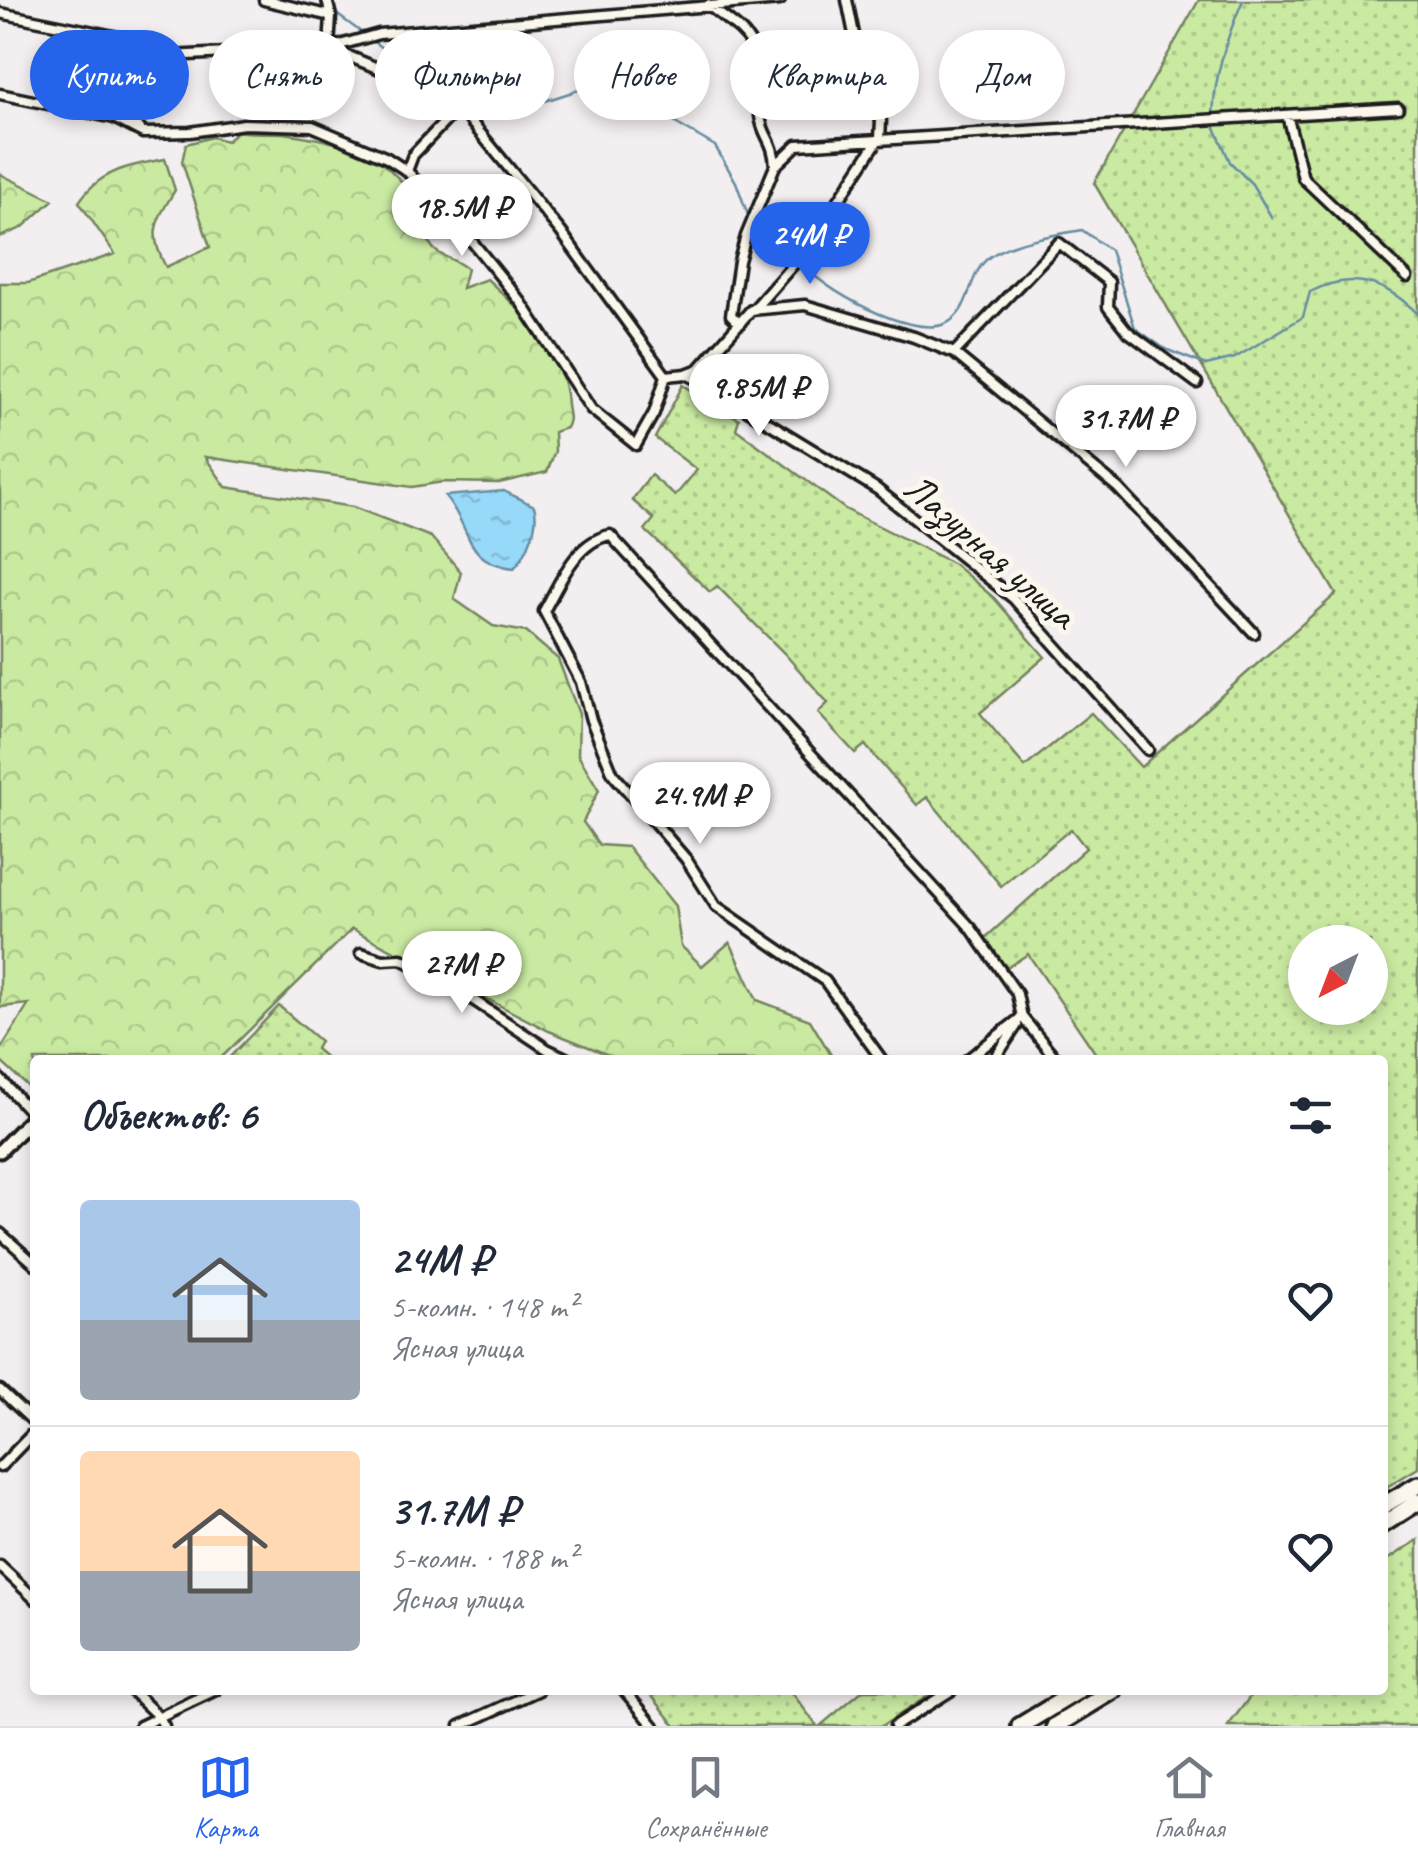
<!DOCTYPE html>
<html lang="ru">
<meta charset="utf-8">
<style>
body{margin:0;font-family:Caveat,sans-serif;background:#f6f6f7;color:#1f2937;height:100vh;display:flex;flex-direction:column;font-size:38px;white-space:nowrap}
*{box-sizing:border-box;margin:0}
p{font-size:32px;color:#747a83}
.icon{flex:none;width:55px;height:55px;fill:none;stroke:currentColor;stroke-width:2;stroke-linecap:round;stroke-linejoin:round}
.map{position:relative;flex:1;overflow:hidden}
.details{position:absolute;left:30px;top:1055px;width:1358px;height:640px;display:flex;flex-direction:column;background:#fff;border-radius:10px;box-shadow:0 5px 15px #0003}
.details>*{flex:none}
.banner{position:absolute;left:30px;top:30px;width:1360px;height:90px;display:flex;gap:20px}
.needle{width:65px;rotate:222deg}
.controls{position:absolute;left:1288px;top:925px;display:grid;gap:20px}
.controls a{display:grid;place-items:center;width:100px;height:100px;border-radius:50%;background:#fff;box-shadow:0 5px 15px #0003;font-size:50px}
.price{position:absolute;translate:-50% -85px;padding:0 22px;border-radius:35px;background:#fff;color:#222;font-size:32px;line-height:65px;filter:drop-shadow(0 2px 5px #0008)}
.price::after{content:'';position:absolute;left:50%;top:60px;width:30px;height:22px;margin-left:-15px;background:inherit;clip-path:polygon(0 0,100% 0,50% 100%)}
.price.on{background:#2563eb;color:#fff}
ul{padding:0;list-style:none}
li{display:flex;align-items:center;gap:30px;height:250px;padding:0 50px}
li+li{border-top:2px solid #e0e1e3}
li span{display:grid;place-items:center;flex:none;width:280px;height:200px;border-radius:10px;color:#555}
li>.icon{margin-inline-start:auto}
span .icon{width:120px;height:120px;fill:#fffc;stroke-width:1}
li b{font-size:42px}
h2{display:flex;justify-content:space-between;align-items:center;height:120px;padding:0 50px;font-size:42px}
.chip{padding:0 35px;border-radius:45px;background:#fff;box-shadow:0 5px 15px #0003;font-size:35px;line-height:90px}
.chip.on{background:#2563eb;color:#fff}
.tabs{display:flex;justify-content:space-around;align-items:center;height:140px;border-top:2px solid #e0e1e3;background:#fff;font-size:28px;color:#747a83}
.tabs a{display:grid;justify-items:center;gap:5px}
.tabs .on{color:#2563eb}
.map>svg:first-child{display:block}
</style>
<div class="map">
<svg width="1418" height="1726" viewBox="0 0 1418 1726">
<defs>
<pattern id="grass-dots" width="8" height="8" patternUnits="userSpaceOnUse" patternTransform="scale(2.5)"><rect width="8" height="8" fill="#caeaa2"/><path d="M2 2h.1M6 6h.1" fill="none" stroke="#adc88b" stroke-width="1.8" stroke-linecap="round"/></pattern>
<pattern id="forest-crowns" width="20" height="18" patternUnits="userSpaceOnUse" patternTransform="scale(2.5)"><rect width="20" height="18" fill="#caeaa2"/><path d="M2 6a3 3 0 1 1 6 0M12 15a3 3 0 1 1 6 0" fill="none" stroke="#adc88b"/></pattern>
<pattern id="water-ripples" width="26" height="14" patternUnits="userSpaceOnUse" patternTransform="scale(2.5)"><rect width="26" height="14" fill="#97d9f9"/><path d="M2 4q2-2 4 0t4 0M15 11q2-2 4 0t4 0" fill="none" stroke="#82bad5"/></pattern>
</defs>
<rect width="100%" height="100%" fill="#f3eeef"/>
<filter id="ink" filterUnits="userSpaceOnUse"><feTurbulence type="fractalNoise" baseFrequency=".01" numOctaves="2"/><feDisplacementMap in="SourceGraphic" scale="20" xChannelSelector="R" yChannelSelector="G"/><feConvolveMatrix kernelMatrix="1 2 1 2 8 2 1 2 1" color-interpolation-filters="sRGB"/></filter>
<g filter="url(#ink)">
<path fill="url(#grass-dots)" stroke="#73835f" stroke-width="2.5" fill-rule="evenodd" d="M1199,0h219v1468l-35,21 -1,-429h-282l-72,-106 -23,15 -22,-29 103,-92 -15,-19 -70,57 -74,-89 -10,8 -52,-60 -10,8 -37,-40 10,-10 -44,-50 -67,-67 -7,6 -65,-62 9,-11 -22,-19 19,-25 24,21 22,-26 -42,-32 28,-53 56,34 -3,10 109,80 109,55 40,34 51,59 -65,56 45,54 66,-54 50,54 195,-173 -242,-411zM1305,942h65v66h-65z
M279,1006l41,35 -4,8 13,11h-102z
M1418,1540v186h-190l27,-36h127l1,-127z
M647,1690h143l27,36h-141z
M863,1690h74l-55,36h-62z"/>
<path fill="url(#forest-crowns)" stroke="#73835f" stroke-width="2.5" d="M237,131c16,3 30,1 46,2 31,4 62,10 90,24 20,11 33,34 54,44 1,16 -4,40 9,50 10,8 22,9 31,18l-5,19 25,-9c37,34 78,73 80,126 1,10 4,13 -1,23l-12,4 1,19 -8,21 -48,11 -56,-1 -31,5 -207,-30 21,30 127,20 78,30 30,35 -7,27 39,27 33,6 32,27 21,55 -1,41 21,35 -16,32 16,23 29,2 47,59 6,40 21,20 28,-24 27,58 53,20 24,40h-213l-72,-29 -197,-102 -133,131h-184v33l-35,-32v-11l29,-46 -29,3v-724h28l87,-29 -36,-52c20,-31 51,-37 86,-43l10,31c-19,32 -28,42 -9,77l44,-20 -28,-85 4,-18 26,-7 15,4z
M0,174l53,26 -31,28 -22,9z"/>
<path fill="url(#water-ripples)" stroke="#668da1" stroke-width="2.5" d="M504,491l30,15c6,18 -7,49 -20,62 -52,-7 -40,-37 -69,-72z"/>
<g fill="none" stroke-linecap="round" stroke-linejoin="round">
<path stroke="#668da1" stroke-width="2.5" d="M335,13l30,22
M371,40l64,46 42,14 19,11 21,-1 77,-25 38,13 83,48 21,36 14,39
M1213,115c2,-42 13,-76 30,-115
M1213,123l17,39 22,22 20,34
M753,229l10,29h31
M800,261c20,28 110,77 145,63 26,-11 22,-46 41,-64 20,-19 70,-25 96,-30l28,20 25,78 30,21 41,16 29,-7 68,-41 7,-25c42,-21 75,-11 108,22"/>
<defs>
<path id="street" d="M264,0l67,16
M327,0l4,16 -2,32 118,49 12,10
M708,5c40,32 49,30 51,84 1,10 -1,22 2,32 4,18 13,21 14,45l-29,70 -7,25 -8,54 9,9
M0,13l129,26 3,4c-6,29 -13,62 8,86
M129,58l200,-10 50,-14 401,-34
M0,94l114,24 29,15 47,-1 54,-8 68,2 75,32 20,13 63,68 51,63 70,107 45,36 18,-32 12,-37
M1287,115l16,63 104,99
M775,166l22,-21 601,-37
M407,171l6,-16 46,-48 102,125 105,144 20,-2 14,7 177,108 137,110 134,151
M754,309l53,-60 73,-112 1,-16 -22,-62 -12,-59
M954,353l105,-110 50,39 -1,25 19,24 70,52
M686,374l13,-5 52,-59 54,-5 109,32 40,16 164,135 136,145
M361,953l22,7 18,-1 42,21 104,69 23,11
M882,1060l-57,-79 -109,-75 -30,-47 -73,-85 -22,-54 -10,-38 -37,-71c16,-28 31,-69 66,-76l361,393 46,66 5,23 35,43
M967,1060l55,-43
M994,1060l23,-35
M0,1079l34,37
M0,1233l35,31
M0,1390l35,33
M0,1467l35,-36
M0,1566l35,33
M131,1690l28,27 5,9
M624,1690l30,36
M140,1726l76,-36
M460,1726l79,-36
M895,1726l57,-36"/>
<path id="secondary" d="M0,1151l34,-35"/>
<path id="highway" d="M1382,1506l36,-21
M1382,1525l36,-23
M1020,1726l59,-36
M1055,1726l59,-36"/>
</defs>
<use href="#street" stroke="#1c1c1c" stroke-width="15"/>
<use href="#secondary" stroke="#1c1c1c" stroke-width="19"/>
<use href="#highway" stroke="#1c1c1c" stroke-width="22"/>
<use href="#street" stroke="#fbf7ec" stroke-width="8"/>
<use href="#secondary" stroke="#fbf7ec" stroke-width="11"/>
<use href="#highway" stroke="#fbf7ec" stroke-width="15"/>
</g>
</g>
<g text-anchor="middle" stroke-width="10" stroke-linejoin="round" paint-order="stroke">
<g font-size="40" fill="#1c1c1c" stroke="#fbf7ec">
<text transform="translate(991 550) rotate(41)" y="14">Лазурная улица</text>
</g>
</g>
</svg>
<div class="controls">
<a><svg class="needle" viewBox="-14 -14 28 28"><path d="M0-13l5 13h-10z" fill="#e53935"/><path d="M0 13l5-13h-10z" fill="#747a83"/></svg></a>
</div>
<b class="price" style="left:462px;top:259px">18.5M ₽</b>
<b class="price on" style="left:810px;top:287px">24M ₽</b>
<b class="price" style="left:759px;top:439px">9.85M ₽</b>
<b class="price" style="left:1126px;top:470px">31.7M ₽</b>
<b class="price" style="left:700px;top:847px">24.9M ₽</b>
<b class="price" style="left:462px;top:1016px">27M ₽</b>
<div class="banner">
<a class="chip on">Купить</a>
<a class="chip">Снять</a>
<a class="chip">Фильтры</a>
<a class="chip">Новое</a>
<a class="chip">Квартира</a>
<a class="chip">Дом</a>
</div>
<section class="details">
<h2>Объектов: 6<svg class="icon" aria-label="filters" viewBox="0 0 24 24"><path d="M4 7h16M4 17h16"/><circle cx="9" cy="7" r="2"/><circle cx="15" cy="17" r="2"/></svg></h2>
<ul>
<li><span style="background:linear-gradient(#a9c7e8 60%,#9aa5b1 0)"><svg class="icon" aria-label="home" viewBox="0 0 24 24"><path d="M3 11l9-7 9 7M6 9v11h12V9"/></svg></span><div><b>24M ₽</b><p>5-комн. · 148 m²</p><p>Ясная улица</p></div><svg class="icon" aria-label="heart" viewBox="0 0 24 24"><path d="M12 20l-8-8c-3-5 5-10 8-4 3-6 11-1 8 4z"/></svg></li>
<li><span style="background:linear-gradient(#ffd9b3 60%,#9aa5b1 0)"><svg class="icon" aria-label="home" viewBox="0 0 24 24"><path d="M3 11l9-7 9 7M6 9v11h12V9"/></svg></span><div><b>31.7M ₽</b><p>5-комн. · 188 m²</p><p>Ясная улица</p></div><svg class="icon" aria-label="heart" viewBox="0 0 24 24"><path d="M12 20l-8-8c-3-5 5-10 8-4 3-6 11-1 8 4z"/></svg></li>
</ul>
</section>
</div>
<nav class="tabs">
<a class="on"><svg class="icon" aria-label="map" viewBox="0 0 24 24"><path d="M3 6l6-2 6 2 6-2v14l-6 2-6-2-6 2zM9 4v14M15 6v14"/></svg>Карта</a>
<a><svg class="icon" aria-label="saved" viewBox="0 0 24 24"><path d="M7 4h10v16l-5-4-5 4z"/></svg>Сохранённые</a>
<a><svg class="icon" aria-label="home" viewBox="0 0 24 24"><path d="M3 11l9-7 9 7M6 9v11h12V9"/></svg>Главная</a>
</nav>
